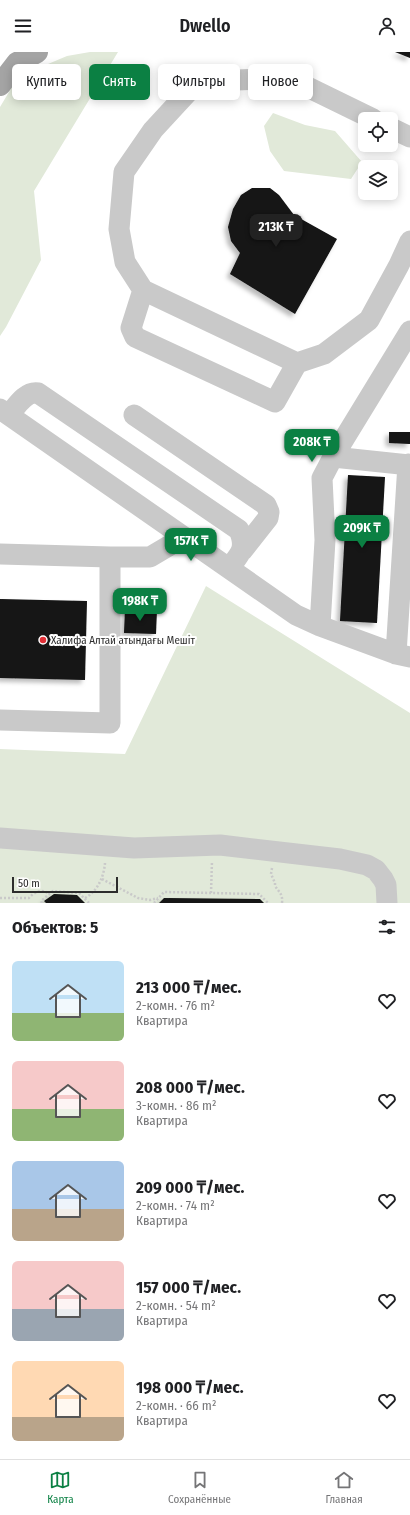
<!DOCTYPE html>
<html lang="ru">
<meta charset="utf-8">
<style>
body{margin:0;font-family:"Fira Sans Condensed",sans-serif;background:#f6f6f6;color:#202124;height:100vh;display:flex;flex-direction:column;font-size:15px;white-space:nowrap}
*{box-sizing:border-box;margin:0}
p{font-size:13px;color:#757577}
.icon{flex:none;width:22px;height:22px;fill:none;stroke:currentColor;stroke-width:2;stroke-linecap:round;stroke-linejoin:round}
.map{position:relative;height:851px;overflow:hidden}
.details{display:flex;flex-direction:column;background:#fff;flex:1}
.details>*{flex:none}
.top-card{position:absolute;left:12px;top:12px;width:386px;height:36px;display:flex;gap:8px}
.fabs{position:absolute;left:358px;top:60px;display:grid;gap:8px}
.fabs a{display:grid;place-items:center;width:40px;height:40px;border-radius:6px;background:#fff;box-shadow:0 2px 10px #0003;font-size:20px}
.scale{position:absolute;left:12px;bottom:10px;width:106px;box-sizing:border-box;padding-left:4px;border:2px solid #2c2c2c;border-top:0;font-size:11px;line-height:14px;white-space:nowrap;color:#2c2c2c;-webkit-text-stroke:3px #fff;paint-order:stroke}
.price{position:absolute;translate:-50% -34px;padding:0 9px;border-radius:8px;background:#0b8043;color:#fff;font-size:13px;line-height:26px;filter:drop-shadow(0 1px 2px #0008)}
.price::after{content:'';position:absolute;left:50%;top:24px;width:12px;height:9px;margin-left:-6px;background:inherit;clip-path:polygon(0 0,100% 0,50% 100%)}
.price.selected{background:#222;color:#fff}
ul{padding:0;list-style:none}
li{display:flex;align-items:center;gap:12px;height:100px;padding:0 12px}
li span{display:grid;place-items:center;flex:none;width:112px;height:80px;border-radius:6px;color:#555}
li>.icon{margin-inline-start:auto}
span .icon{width:48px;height:48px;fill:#fffc;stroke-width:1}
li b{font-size:17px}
h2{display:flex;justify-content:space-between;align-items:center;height:48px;padding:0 12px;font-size:17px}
.pill{padding:0 14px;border-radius:6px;background:#fff;box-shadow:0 2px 10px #0003;font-size:14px;line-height:36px}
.pill.selected{background:#0b8043;color:#fff}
header{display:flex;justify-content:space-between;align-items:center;height:52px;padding:0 12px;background:#fff;font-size:18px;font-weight:600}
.tab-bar{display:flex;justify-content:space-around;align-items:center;height:56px;border-top:1px solid #e0e0e0;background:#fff;font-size:11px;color:#757577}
.tab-bar a{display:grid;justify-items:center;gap:2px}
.tab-bar .selected{color:#0b8043}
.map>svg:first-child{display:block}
</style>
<header><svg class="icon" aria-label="menu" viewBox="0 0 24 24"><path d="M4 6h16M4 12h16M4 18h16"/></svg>Dwello<svg class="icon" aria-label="person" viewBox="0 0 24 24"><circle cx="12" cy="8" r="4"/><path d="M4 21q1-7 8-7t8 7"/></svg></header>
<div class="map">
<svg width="410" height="851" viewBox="0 0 410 851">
<defs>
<filter id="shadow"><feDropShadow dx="-3.5" dy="3.5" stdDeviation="2" flood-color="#0004"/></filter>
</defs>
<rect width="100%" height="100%" fill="#fff"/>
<path fill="#e1e9d9" d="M90,0h28l-84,139 7,69 -35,67 -6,9v-229l15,-25 14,-10 38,-16z
M273,61l32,12 30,6 27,31 -11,17 -67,-8 -14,-20 -6,-25z
M206,534l204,127v190h-410v-154l125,5z"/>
<path fill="#131313" filter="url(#shadow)" d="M395,0h15v6z
M252,136h18l9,7 15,20 43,24 -42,75 -65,-40 10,-21 -9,-12 -3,-14 5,-18 8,-14z
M389,380h21v12l-21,-1z
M348,423l37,2 -8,146 -37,-2z
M0,547l87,2 -2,79 -85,-2z
M125,557l32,1 -1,24 -32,-1z
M54,842l23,1 8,8h-39l-2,-2z
M164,846l96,1 4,4h-105z"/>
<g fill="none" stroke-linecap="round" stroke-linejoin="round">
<path stroke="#c9c9c9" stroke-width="2.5" stroke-dasharray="2 2" stroke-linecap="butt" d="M272,816l-1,6 4,9v3c4,6 8,8 7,17
M102,827l36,19 12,2 8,-2
M211,841l1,-32
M0,846h29c5,-6 13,-10 20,-4
M85,846c13,-7 19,-22 20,-35
M42,851l-1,-2 12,-10 26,2 10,10
M154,851l10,-11 95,2 9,9"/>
<path stroke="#c9c9c9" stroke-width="21" d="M373,67l-84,-41 -79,3 -21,10 -36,39 -29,42 -5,57 6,33 18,28 -12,38 4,9 140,65 22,-39 27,-9 45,-34 30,-55 11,-24
M391,76l19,9
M143,238l154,73
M0,357l296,206 24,11 76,28 14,3
M9,363c7,-8 16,-24 29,-22l201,137c8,19 1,24 -10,38
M134,363l132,90 3,7 -1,6 -26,33
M333,405l77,8
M0,502l110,3v166l-110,-3
M110,505h40l22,-13 9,-9
M320,574l5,-86 -3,-62 11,-21 77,-126
M396,602l12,-190
M0,786l134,10 86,-3 120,14 27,6 9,5 7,9 3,6 1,18"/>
<path stroke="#a4a4a4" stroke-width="22" d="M0,33l17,-22 20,-11"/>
</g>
<circle fill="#e12f36" stroke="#fff" stroke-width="1.5" cx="43" cy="588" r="4"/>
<g text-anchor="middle" stroke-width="4" stroke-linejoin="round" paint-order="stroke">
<g font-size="11" fill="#2c2c2c" stroke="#fff" text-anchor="start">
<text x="51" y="592">Халифа Алтай атындағы Мешіт</text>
</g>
</g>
</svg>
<div class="fabs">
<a><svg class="icon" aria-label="locate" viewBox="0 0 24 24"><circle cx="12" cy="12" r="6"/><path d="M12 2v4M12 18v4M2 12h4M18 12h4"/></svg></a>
<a><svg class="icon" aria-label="layers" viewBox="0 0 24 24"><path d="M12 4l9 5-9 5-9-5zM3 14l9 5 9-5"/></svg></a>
</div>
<div class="scale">50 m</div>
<b class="price selected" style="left:276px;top:196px">213K ₸</b>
<b class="price" style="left:312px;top:411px">208K ₸</b>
<b class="price" style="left:362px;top:497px">209K ₸</b>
<b class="price" style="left:191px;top:510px">157K ₸</b>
<b class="price" style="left:140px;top:570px">198K ₸</b>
<div class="top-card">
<a class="pill">Купить</a>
<a class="pill selected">Снять</a>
<a class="pill">Фильтры</a>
<a class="pill">Новое</a>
</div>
</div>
<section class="details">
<h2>Объектов: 5<svg class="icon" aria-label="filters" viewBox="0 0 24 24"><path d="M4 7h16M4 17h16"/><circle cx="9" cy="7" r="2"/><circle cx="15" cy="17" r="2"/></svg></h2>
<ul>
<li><span style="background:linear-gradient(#bfe0f5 65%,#8fb573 0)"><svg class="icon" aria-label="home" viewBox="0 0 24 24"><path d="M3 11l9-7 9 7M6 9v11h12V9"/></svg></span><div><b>213 000 ₸/мес.</b><p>2-комн. · 76 m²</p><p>Квартира</p></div><svg class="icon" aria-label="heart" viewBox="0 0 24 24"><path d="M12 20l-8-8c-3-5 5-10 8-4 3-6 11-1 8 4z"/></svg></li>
<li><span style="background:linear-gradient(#f6c9c9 60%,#8fb573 0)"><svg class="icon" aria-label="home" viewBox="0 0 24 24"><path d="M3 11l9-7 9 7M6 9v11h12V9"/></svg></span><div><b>208 000 ₸/мес.</b><p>3-комн. · 86 m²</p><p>Квартира</p></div><svg class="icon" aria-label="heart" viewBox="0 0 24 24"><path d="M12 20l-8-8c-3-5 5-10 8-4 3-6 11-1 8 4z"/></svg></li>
<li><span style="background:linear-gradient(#a9c7e8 60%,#b9a48a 0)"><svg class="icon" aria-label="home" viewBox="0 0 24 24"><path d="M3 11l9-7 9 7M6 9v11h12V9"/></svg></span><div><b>209 000 ₸/мес.</b><p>2-комн. · 74 m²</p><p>Квартира</p></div><svg class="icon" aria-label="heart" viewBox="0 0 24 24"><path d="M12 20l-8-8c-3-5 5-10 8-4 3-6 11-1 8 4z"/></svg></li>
<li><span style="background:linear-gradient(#f6c9c9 60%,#9aa5b1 0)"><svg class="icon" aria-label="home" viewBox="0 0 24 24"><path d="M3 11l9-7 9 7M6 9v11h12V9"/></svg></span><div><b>157 000 ₸/мес.</b><p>2-комн. · 54 m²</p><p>Квартира</p></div><svg class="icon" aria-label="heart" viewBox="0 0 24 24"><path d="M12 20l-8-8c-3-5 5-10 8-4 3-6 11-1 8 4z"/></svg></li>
<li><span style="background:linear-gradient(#ffd9b3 70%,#b9a48a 0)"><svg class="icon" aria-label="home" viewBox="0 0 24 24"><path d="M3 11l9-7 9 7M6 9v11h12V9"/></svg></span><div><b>198 000 ₸/мес.</b><p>2-комн. · 66 m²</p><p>Квартира</p></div><svg class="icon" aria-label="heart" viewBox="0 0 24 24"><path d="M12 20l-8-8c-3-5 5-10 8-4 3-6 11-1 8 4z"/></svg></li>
</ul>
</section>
<nav class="tab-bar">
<a class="selected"><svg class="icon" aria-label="map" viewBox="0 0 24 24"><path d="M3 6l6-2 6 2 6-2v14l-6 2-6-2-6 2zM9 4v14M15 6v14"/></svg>Карта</a>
<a><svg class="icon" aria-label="saved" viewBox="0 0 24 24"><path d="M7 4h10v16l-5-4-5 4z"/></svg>Сохранённые</a>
<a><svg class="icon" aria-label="home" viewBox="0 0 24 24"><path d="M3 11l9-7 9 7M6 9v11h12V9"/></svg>Главная</a>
</nav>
